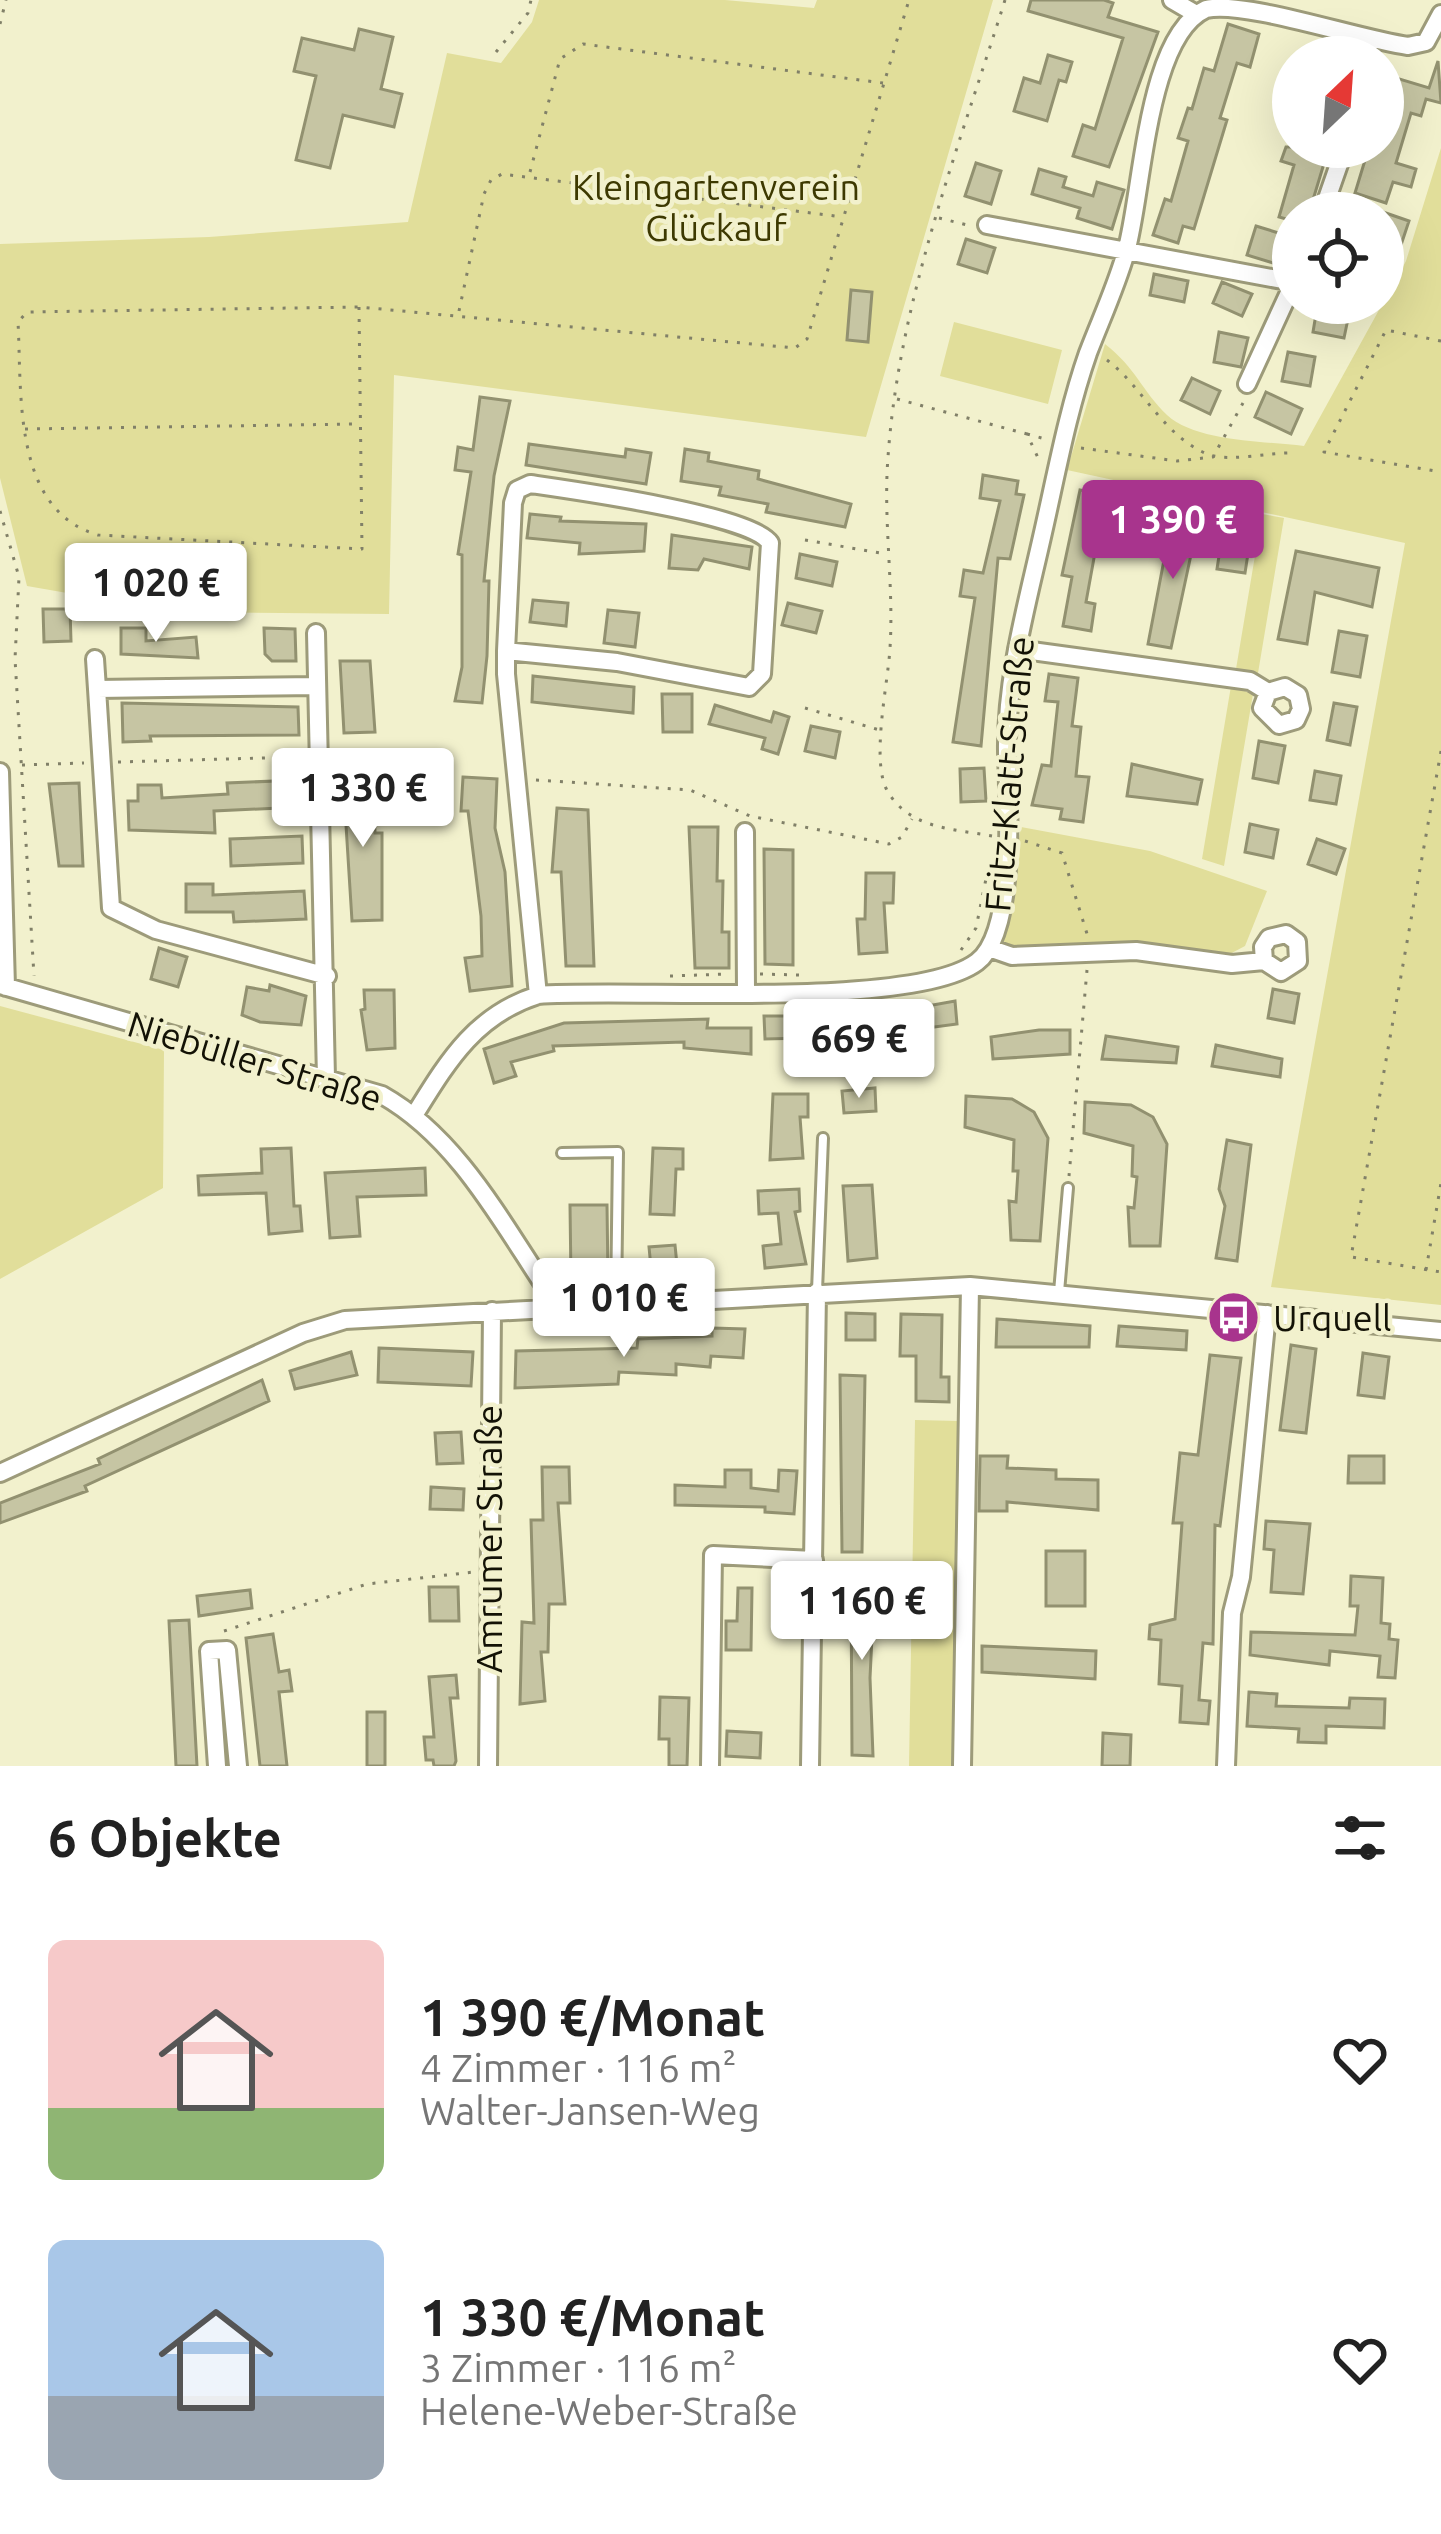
<!DOCTYPE html>
<html lang="de">
<meta charset="utf-8">
<style>
body{margin:0;font-family:Ubuntu,sans-serif;background:#f6f6f6;color:#222;height:100vh;display:flex;flex-direction:column;font-size:45px;white-space:nowrap}
*{box-sizing:border-box;margin:0}
p{font-size:39px;color:#767676}
.icon{flex:none;width:66px;height:66px;fill:none;stroke:currentColor;stroke-width:2;stroke-linecap:round;stroke-linejoin:round}
.map{position:relative;height:1766px;overflow:hidden}
.side{display:flex;flex-direction:column;background:#fff;flex:1}
.side>*{flex:none}
.needle{width:78px;rotate:25deg}
.buttons{position:absolute;left:1272px;top:36px;display:grid;gap:24px}
.buttons a{display:grid;place-items:center;width:132px;height:132px;border-radius:50%;background:#fff;box-shadow:0 12px 48px #0002;font-size:60px}
.price{position:absolute;translate:-50% -102px;padding:0 27px;border-radius:12px;background:#fff;color:#222;font-size:39px;line-height:78px;filter:drop-shadow(0 3px 6px #0008)}
.price::after{content:'';position:absolute;left:50%;top:72px;width:36px;height:27px;margin-left:-18px;background:inherit;clip-path:polygon(0 0,100% 0,50% 100%)}
.price.on{background:#a8348d;color:#fff}
ul{padding:0;list-style:none}
li{display:flex;align-items:center;gap:36px;height:300px;padding:0 48px}
li span{display:grid;place-items:center;flex:none;width:336px;height:240px;border-radius:18px;color:#555}
li>.icon{margin-inline-start:auto}
span .icon{width:144px;height:144px;fill:#fffc;stroke-width:1}
li b{font-size:51px}
h2{display:flex;justify-content:space-between;align-items:center;height:144px;padding:0 48px;font-size:51px}
.map>svg:first-child{display:block}
</style>
<div class="map">
<svg width="1441" height="1766" viewBox="0 0 1441 1766">
<rect width="100%" height="100%" fill="#f2f1cd"/>
<path fill="#e1de9a" d="M539,0h186l89,8 3,-8h176l-127,437 -472,-62 -5,239 -213,-2 -149,-26 -27,-108v-234l209,-7 199,-15 39,-169 54,10 31,-41z
M1441,148v1157l-170,-18 134,-744 -338,-73 38,-126c31,24 37,47 62,71 29,27 98,26 137,31l102,-185z
M954,322l108,28 -14,54 -108,-28z
M1262,514l22,4 -26,155 -22,-4z
M1231,686l22,8 -29,172 -22,-7z
M1021,827l129,24 117,40 -22,55 -19,10 -221,-7 -4,-4z
M0,1006l164,44 -1,138 -163,91z
M915,1420l44,1 -6,345h-44z"/>
<path fill="#c6c5a3" stroke="#929170" stroke-width="3" d="M1031,0h73l9,3 -5,14 50,15 -49,135 -36,-11 10,-31 12,4 28,-91 -95,-27z
M1228,24l31,10 -9,33 -13,-4 -17,55 7,2 -33,109 -11,-3 -5,17 -25,-8 12,-36 6,2 17,-60 -10,-3 10,-30 4,1 12,-41 10,3z
M359,29l34,8 -12,52 21,5 -8,33 -51,-12 -13,53 -34,-8 20,-84 -22,-5 8,-33 52,12z
M1048,55l24,7 -6,20 -7,-2 -12,41 -33,-10 10,-33 16,5z
M1438,61l3,42 -15,-4 -5,17 -10,-3 -15,50 20,6 -5,18 -18,-5 -7,21 -31,-10 14,-46h14v-38l10,-32 36,11z
M1286,147h43l-20,66h-16v8l-14,-4 15,-52 -13,-4z
M976,163l25,8 -10,33 -26,-8z
M1039,169l27,8 -3,10 30,9 4,-14 27,8 -12,39 -35,-11 3,-10 -48,-14z
M1383,212l26,9 -11,33 -15,-5z
M1256,226l26,8 -9,29 -26,-8z
M966,239l29,9 -8,25 -29,-9z
M1154,274l34,7 -4,21 -34,-7z
M1222,282l30,12 -10,22 -29,-13z
M851,290l21,2 -4,50 -21,-2z
M1317,308l32,6 -5,24 -31,-6z
M1219,332l29,6 -7,29 -27,-5z
M1288,352l27,5 -5,29 -28,-5z
M1192,378l28,13 -10,23 -29,-14z
M1266,392l36,17 -11,25 -36,-17z
M480,397l30,4 -16,75 -10,105h5l-2,75 -5,47 -27,-2 7,-34v-112l-4,-1 13,-82 -16,-2 3,-23 15,3z
M529,444l96,13 1,-8 25,4 -5,31 -120,-19z
M685,449l24,4 -1,8 51,10 -1,8 93,25 -6,23 -79,-15 2,-8 -49,-9 2,-8 -40,-6z
M983,475l35,6 -2,13 8,1 -14,64 -12,-1 -17,188 -28,-4 22,-144 -15,-2 4,-26 19,3 17,-72 -20,-3z
M1080,490l34,6 -8,41 -8,-1 -12,66 9,2 -4,27 -28,-5 9,-49 -10,-2z
M530,514l31,3 -1,4 86,3 -2,27 -65,3 1,-11 -53,-5z
M1172,518l26,4 -27,126 -23,-4z
M672,535l80,12 -3,22 -45,-10 -6,11 -29,-2z
M1221,543l28,4 -4,26 -28,-4z
M1296,551l83,17 -7,39 -57,-15 -8,52 -29,-5z
M800,554l37,8 -5,24 -36,-8z
M533,600l35,3 -2,23 -36,-4z
M788,603l34,8 -6,22 -34,-8z
M43,609h27l1,32 -27,1z
M608,610l31,3 -4,34 -31,-4z
M121,628h25v13l50,-4 2,21 -77,-4z
M264,628l31,1 1,32h-24l-7,-7z
M1339,631l28,5 -7,41 -28,-5z
M340,661h30l5,71 -31,1z
M1049,674l29,4 -6,48 9,1 -5,49 13,1 -6,45 -23,-3 2,-10 -30,-4 10,-40 9,1 7,-64 -13,-1z
M533,676l101,11 -1,26 -101,-11z
M662,694h30v38h-29z
M122,703l176,4 1,28 -149,1 1,5 -28,1z
M1334,703l23,4 -7,38 -23,-5z
M715,705l56,17 3,-10 15,5 -11,37 -16,-5 3,-11 -56,-14z
M811,726l29,6 -5,26 -30,-7z
M1259,741l26,5 -7,37 -25,-5z
M1132,764l70,16 -5,24 -70,-8z
M984,768l2,33 -25,1 -1,-33z
M1315,771l26,5 -5,28 -26,-4z
M373,776l2,57h7v87l-30,1 -9,-144z
M463,777l34,2 -2,49 10,44 7,114 -42,5 -5,-33 17,-2 -1,-40 -13,-105h-7z
M299,780l1,27 -86,4 1,22 -86,-3 -1,-29h10v-16h23l1,13 66,-4 -1,-11z
M79,783l4,83h-24l-10,-82z
M557,808l31,2 6,156h-28l-5,-94h-9z
M1250,824l28,6 -5,28 -28,-6z
M689,827h29l-1,54h6l-1,51h7v36h-34z
M302,836l1,27 -72,3 -1,-27z
M1317,839l28,10 -9,25 -28,-10z
M764,849l29,1v115l-28,-1z
M866,873h28l-1,30h-9l3,49 -28,2 -2,-35h8z
M186,884h27v11l91,-4 2,28 -72,3 -1,-10h-47z
M159,948l28,9 -9,30 -27,-8z
M270,985l36,11 -5,29 -41,-3 -18,-7 5,-28 22,4z
M1273,989l26,5 -5,29 -26,-5z
M364,990h30l1,58 -28,2 -6,-40 4,-1z
M955,1001l2,23 -38,5 1,7 -26,4 -60,2v12h-27v-16l-42,1 -1,-23h108z
M708,1019l-1,9h44v26l-67,-6v-6l-131,4 1,5 -43,11 5,14 -22,7 -10,-34 80,-26z
M1039,1030h31v24l-77,5 -2,-22z
M1106,1036l72,11 -2,16 -74,-4z
M1216,1045l66,14 -2,18 -68,-11z
M875,1088l1,23 -32,2 -2,-22z
M773,1094h35v23h-8l3,41 -33,2z
M966,1096l46,3 22,13 14,26 -8,103 -29,-1 -2,-39 7,1 2,-31h-5l1,-31 -49,-13z
M1085,1102l46,3 22,12 14,27 -7,102h-30l-2,-39 6,1 3,-31 -5,-1 1,-30 -49,-13z
M1227,1140l24,5 -14,116 -21,-3 9,-52 -6,-17z
M291,1148l3,58h6l2,25 -33,3 -3,-41 -67,2 -1,-19 64,-3 -1,-24z
M653,1148l30,1v20h-7l-2,46 -24,-1z
M425,1168l1,27 -69,2 3,39 -30,2 -5,-65z
M872,1185l5,73 -29,3 -5,-75z
M799,1189l1,22 -5,1 11,52 -41,4 -2,-22 18,-2 -3,-31 -19,1 -1,-23z
M570,1205h37l1,73 -37,1z
M675,1245l3,30 -26,3 -3,-31z
M846,1313l29,1v26h-29z
M901,1314l41,1 -1,62h8v25l-33,-1v-45h-16z
M997,1319l93,7 -1,21h-93z
M1119,1326l68,5 -1,19 -69,-4z
M712,1328l33,1 -2,29 -32,-2 -1,11 -34,-3v11l-57,-3 -1,12 -103,4 1,-37 121,-3 1,-9 74,-3z
M1291,1345l25,4 -10,84 -26,-3z
M379,1348l94,4 -2,34 -93,-4z
M351,1352l6,23 -62,14 -5,-18z
M1363,1353l26,4 -5,41 -26,-3z
M1210,1355l31,3 -21,168 -5,-1 -2,119 -10,-1 -4,57 11,1 -2,23 -28,-2 2,-36 -23,-2 2,-44 -12,-1 1,-14 25,-6 7,-96h-9l7,-70 18,2z
M840,1375l25,1 -3,176h-20z
M262,1380l7,21 -184,85 2,5 -87,32v-20l100,-39 -2,-5z
M461,1432l2,31 -26,1 -2,-31z
M980,1456h28l-1,12 49,2v9l42,1v30l-91,-8v9h-28z
M1349,1456h35v27h-36z
M542,1467h27l1,36h-12l7,101h-16l-1,48h-7l4,49 -25,3 2,-82 12,1 -3,-103h12z
M725,1470h26v18l27,3 1,-21 18,1 -3,43 -29,-2v-5l-90,-2v-20l50,2z
M431,1487l33,2 -1,21 -33,-1z
M1266,1521l44,3 -7,70 -32,-2 3,-42 -10,-1z
M1046,1551h39v55h-39z
M851,1575l24,1 -5,102 3,78 -21,-1z
M1351,1576l32,2 -2,45 9,1 -1,15 9,1 -3,38 -17,-1 2,-21 -50,-5 -1,14 -79,-10 1,-23 104,3 3,-29h-8z
M429,1587h29l1,34h-29z
M738,1588h14l-1,62h-25v-29h11z
M250,1590l2,18 -53,8 -2,-20z
M189,1620l8,146h-21l-7,-145z
M273,1634l6,38 10,-2 3,21 -13,1 8,74h-27l-14,-128z
M982,1646l114,5 -1,28 -113,-7z
M456,1675l2,23h-8l6,63 -2,5h-20l-1,-6h-7l-2,-23h10l-5,-60z
M1249,1692l28,2 -1,12 73,2 1,-10 35,1 -1,29 -58,-2v17l-28,-1 1,-13 -52,-3z
M660,1697l29,1 -2,68h-18v-27h-10z
M367,1712h18v54h-18z
M727,1731l34,2 -1,25 -34,-2z
M1103,1733l28,2 -1,31h-28z"/>
<g fill="none" stroke-linecap="round" stroke-linejoin="round">
<defs>
<path id="lane" d="M562,1153l56,-1 -2,151
M817,1291l6,-153
M1059,1292l9,-104"/>
<path id="street" d="M1172,0l24,14
M1365,57l4,-18
M1322,213l23,-66
M987,225l306,57
M1247,384l46,-100
M316,633l10,445
M1017,649l233,32 18,11 -6,16 17,17 17,-5 5,-11 -3,-14 -13,-8 -17,5
M506,651l111,11 132,25 13,-13 8,-131c-18,-28 -199,-53 -240,-59l-13,6 -4,13 -7,148v23l32,321
M95,659l2,30
M317,686l-220,3 14,219 45,22 171,46
M0,772l6,215
M745,832l1,159
M989,948l23,8 124,-5 96,13 32,-3 17,11 17,-11 -1,-19 -11,-8 -17,4 -6,9 1,14
M0,985l382,110c80,45 125,138 176,211
M415,1114c33,-53 60,-99 123,-119 93,-7 375,15 439,-33 40,-30 31,-164 30,-211 -1,-72 19,-143 35,-214 14,-61 25,-124 46,-184 13,-34 28,-66 38,-101 17,-59 20,-216 80,-243 38,-9 152,30 202,37l18,-4 15,-28
M0,1473l303,-140 42,-13 625,-34 471,45
M217,1766l-8,-115 18,-1 11,116
M488,1766l4,-455
M710,1766l3,-211 101,5
M810,1766l7,-474
M962,1766l8,-480
M1226,1766l6,-153 9,-36 26,-263"/>
</defs>
<use href="#lane" stroke="#9d9b7a" stroke-width="14"/>
<use href="#street" stroke="#9d9b7a" stroke-width="22"/>
<path stroke="#818068" stroke-width="3" stroke-dasharray="3 9" stroke-linecap="butt" d="M0,24l6,-24
M496,52l32,-39 3,-13
M530,172l30,-113 23,-15 300,39
M939,218l32,8
M359,307l3,242 -264,-14c-86,-25 -76,-141 -80,-213l9,-10 332,-5 436,41 12,-9 102,-339
M459,311l25,-117 7,-14 11,-6 341,43
M1441,341l-55,-11 -62,122 117,20
M1107,360c37,28 57,78 103,95 21,7 60,-3 84,-2
M897,399l130,35 12,26
M25,429l332,-5
M1027,434l22,6
M1081,448l96,13 36,-4 30,-54
M0,511l19,66 -4,82 19,317
M805,540l81,14
M805,708l78,23
M1441,751l-90,506 90,15
M334,756l52,-1
M118,762l182,-5
M22,765l62,-2
M536,780l154,10 60,26 139,28 13,-7 10,-18
M992,836c-38,-7 -82,-7 -104,-44 -18,-29 0,-108 2,-144 4,-63 -7,-127 -2,-191 11,-157 70,-307 117,-457
M1025,841l37,12 26,84
M961,950l15,-22 13,-64
M760,974l39,1
M670,976l57,-2
M1069,1176l18,-206
M1426,1270l15,-87
M224,1631l143,-47 107,-12"/>
<use href="#lane" stroke="#fff" stroke-width="8"/>
<use href="#street" stroke="#fff" stroke-width="16"/>
</g>
<defs>
<symbol id="bus-disc" viewBox="-11 -11 22 22"><circle r="9.5" fill="#a8348d" stroke="#f2f1cd"/><path d="M-5-6H5V4H4V6H2V4H-2V6H-4V4H-5ZM-3.5-4V0h7V-4ZM-3.5 1.2v1.5H-2V1.2ZM2 1.2v1.5H3.5V1.2Z" fill="#fff"/></symbol>
</defs>
<g fill-rule="evenodd">
<use href="#bus-disc" x="1204" y="1288" width="59" height="59"/>
</g>
<g text-anchor="middle" stroke-width="9" stroke-linejoin="round" paint-order="stroke">
<g font-size="36" fill="#3d3901" stroke="#f2f1cd">
<text x="716" y="200">Kleingartenverein<tspan x="716" dy="41">Glückauf</tspan></text>
</g>
<g font-size="36" fill="#131206" stroke="#f2f1cd">
<text transform="translate(1009 774) rotate(-85)" y="13">Fritz-Klatt-Straße</text>
<text transform="translate(255 1061) rotate(17)" y="13">Niebüller Straße</text>
<text transform="translate(489 1539) rotate(-90)" y="13">Amrumer Straße</text>
</g>
<g font-size="36" fill="#131206" stroke="#f2f1cd" text-anchor="start">
<text x="1273" y="1331">Urquell</text>
</g>
</g>
</svg>
<div class="buttons">
<a><svg class="needle" viewBox="-14 -14 28 28"><path d="M0-13l5 13h-10z" fill="#e53935"/><path d="M0 13l5-13h-10z" fill="#767676"/></svg></a>
<a><svg class="icon" aria-label="locate" viewBox="0 0 24 24"><circle cx="12" cy="12" r="6"/><path d="M12 2v4M12 18v4M2 12h4M18 12h4"/></svg></a>
</div>
<b class="price on" style="left:1173px;top:582px">1 390 €</b>
<b class="price" style="left:156px;top:645px">1 020 €</b>
<b class="price" style="left:363px;top:850px">1 330 €</b>
<b class="price" style="left:859px;top:1101px">669 €</b>
<b class="price" style="left:624px;top:1360px">1 010 €</b>
<b class="price" style="left:862px;top:1663px">1 160 €</b>
</div>
<section class="side">
<h2>6 Objekte<svg class="icon" aria-label="filters" viewBox="0 0 24 24"><path d="M4 7h16M4 17h16"/><circle cx="9" cy="7" r="2"/><circle cx="15" cy="17" r="2"/></svg></h2>
<ul>
<li><span style="background:linear-gradient(#f6c9c9 70%,#8fb573 0)"><svg class="icon" aria-label="home" viewBox="0 0 24 24"><path d="M3 11l9-7 9 7M6 9v11h12V9"/></svg></span><div><b>1 390 €/Monat</b><p>4 Zimmer · 116 m²</p><p>Walter-Jansen-Weg</p></div><svg class="icon" aria-label="heart" viewBox="0 0 24 24"><path d="M12 20l-8-8c-3-5 5-10 8-4 3-6 11-1 8 4z"/></svg></li>
<li><span style="background:linear-gradient(#a9c7e8 65%,#9aa5b1 0)"><svg class="icon" aria-label="home" viewBox="0 0 24 24"><path d="M3 11l9-7 9 7M6 9v11h12V9"/></svg></span><div><b>1 330 €/Monat</b><p>3 Zimmer · 116 m²</p><p>Helene-Weber-Straße</p></div><svg class="icon" aria-label="heart" viewBox="0 0 24 24"><path d="M12 20l-8-8c-3-5 5-10 8-4 3-6 11-1 8 4z"/></svg></li>
</ul>
</section>
